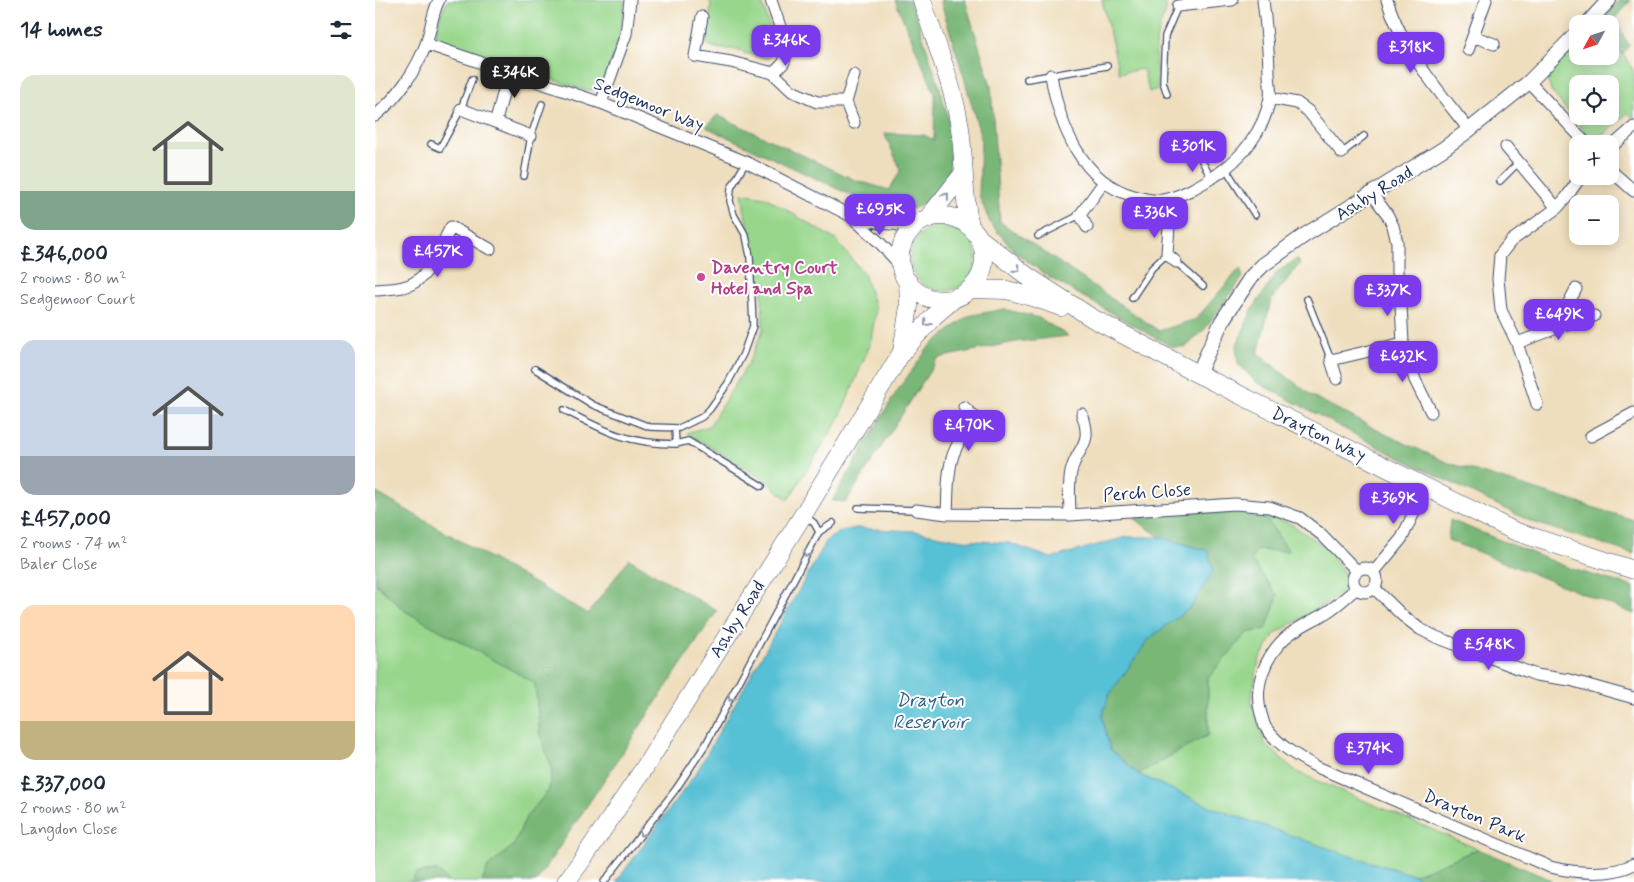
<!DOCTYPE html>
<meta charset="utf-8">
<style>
body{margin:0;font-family:Mynerve,sans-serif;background:#f2f2f3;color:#1f2937;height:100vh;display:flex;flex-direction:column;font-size:19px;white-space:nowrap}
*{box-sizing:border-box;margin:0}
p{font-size:16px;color:#747a83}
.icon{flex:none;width:28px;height:28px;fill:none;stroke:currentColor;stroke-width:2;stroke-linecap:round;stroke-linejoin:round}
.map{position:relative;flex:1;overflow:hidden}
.side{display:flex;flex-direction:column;background:#fff;width:375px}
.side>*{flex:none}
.needle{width:32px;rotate:230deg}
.buttons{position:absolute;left:1194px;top:15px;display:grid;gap:10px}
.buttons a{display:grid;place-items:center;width:50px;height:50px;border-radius:10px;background:#fff;box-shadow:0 2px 12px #0003;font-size:25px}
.price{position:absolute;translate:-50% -42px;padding:0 11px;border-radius:10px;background:#7c3aed;color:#fff;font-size:16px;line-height:32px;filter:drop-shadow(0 1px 2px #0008)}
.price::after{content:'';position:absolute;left:50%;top:30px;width:15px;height:11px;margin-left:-8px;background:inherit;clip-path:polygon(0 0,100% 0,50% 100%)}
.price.current{background:#222;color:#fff}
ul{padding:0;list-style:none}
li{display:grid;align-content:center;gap:10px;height:265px;padding:0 20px}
li span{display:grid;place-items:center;height:155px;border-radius:15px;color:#555}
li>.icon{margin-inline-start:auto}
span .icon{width:90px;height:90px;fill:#fffc;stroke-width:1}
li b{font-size:21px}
h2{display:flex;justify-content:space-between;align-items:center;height:60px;padding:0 20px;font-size:21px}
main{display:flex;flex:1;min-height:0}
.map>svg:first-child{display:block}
</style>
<main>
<section class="side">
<h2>14 homes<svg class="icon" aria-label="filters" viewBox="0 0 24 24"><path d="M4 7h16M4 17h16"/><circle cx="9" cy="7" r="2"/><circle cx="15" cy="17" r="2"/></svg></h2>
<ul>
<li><span style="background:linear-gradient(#dfe7d0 75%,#7fa58c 0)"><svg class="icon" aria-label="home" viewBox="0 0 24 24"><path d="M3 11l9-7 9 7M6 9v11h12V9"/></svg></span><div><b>£346,000</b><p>2 rooms · 80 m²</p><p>Sedgemoor Court</p></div></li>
<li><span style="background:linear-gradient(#c9d6e8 75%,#9aa5b1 0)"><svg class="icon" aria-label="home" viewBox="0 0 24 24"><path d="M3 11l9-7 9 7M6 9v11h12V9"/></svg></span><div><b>£457,000</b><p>2 rooms · 74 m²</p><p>Baler Close</p></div></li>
<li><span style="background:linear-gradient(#ffd9b3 75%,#c2b280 0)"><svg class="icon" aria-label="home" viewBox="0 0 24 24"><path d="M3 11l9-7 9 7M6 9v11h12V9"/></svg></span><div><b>£337,000</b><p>2 rooms · 80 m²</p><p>Langdon Close</p></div></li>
</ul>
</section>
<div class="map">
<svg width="1259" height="882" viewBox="0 0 1259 882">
<rect width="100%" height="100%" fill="#fff"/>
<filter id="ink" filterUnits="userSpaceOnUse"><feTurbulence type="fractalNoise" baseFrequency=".02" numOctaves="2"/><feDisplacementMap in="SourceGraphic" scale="10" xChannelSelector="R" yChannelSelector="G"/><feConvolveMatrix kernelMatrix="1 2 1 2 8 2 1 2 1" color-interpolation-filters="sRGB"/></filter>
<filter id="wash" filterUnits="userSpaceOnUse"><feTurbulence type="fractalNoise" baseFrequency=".0096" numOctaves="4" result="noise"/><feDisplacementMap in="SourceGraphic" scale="20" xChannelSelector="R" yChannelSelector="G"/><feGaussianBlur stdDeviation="1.12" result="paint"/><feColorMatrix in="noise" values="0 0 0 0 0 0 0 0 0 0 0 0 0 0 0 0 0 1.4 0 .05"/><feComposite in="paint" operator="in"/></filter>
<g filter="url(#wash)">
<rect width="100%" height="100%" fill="#efdebd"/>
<path fill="#97d68b" stroke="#598274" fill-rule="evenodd" d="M73,0h176c0,28 -10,69 -29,90h-12l-147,-51c0,-14 5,-26 12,-39z
M335,0h51l15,46 -3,7 -5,6 -24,-6 -3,-3c-11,-2 -30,1 -35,-8l5,-35z
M727,0h62c6,12 -1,15 -4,26 -7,20 -4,42 -2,63l-9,3 -6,-23 -24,4z
M1202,46v10h33v-10l13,8 11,17v48l-6,-6 -34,30 -43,-52 -3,-9 1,-9zM1202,84h33v32h-33z
M367,193l23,4 71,43 28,34 12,36 -6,35 -31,74 -51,81 -20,-18 -81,-49 22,-7 39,-62 15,-34 -1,-37 -17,-79z
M535 258a33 33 0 1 1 66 0a33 33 0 1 1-66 0Z
M887,513l29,11 37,25 19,28 -5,16 -30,19 -37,22 -16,26 -8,40 14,44 32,28 181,77 -64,26 -64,-19 -137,-48 -75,-34 70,-39v-57l70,-82 -27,-36 6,-10 32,1z
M0,583l30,28 130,72 5,52 12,33 -3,22 -23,27 -12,28 -26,22 -6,15h-33l-11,-11 -21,2 -6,9h-36z"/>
<path fill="#79b777" stroke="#4a736a" d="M520,0h16l31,95 10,39 -3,38 -4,12 -13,18 -33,11 -29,-9 -164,-77 11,-12 138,65 34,10 12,-20 -17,-37 40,2 10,5 1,-46z
M565,0h25l26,86 9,136 159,109 37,-12 44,-51 3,9 -39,53 -18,17h-14l-122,-69 -35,-26 -25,-29 -11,-28 2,-57 -17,-61z
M1244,0h12l-17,19 15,26 -6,9 -13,-8v-22h-12z
M922,259l3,4 -29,37 -13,54 54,42 73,38 61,28 188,58v34l-102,-32 -144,-70 -132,-70 -18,-18 -2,-17 16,-37 25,-38z
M628,309l36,9 29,18 -53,6 -77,16 -92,144 -14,-1 65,-110 32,-44 39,-31z
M0,492l213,122 41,-55 88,52 -181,271h-54l6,-15 26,-22 12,-28 23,-27 3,-22 -12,-33 -5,-52 -130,-72 -30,-28z
M847,509l40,4 27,38 -32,-1 -6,10 27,36 -12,33 -19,4 -39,45v57l-70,39 -28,-25 -8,-32 7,-22 40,-56 42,-32 17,-56 -48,-14 -26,-19z
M1075,520l122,49 62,18v27l-186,-74z
M1103,849l73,31 -2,2h-125l-10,-7z
M63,871l11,11h-38l6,-9z"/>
<path fill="#57c0d4" stroke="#397899" d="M481,528l58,3 49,9 46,3 42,15 75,-21h34l48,14 5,20 -22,36 -42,32 -40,56 -7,22 8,32 28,25 75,34 137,48 64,19 10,7h-808l80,-109 131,-233 14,-9z"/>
</g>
<g filter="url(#ink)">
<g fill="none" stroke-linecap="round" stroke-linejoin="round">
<defs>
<path id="service" d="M652,79l80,-13
M792,94l-4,-12 2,-46 13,-30
M56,144l9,4 21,-39 11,-30
M967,153l22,-17
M827,161l9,17
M851,169l29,46
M149,176l7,-40 11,-32
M1125,181l19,-19
M663,236l42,-21
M801,262l27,24
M757,298l20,-30 15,-14
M932,299l24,61
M160,369l58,36 57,22 29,1 23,-11 8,-8 18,-26 15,-29 10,-28 -3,-70 -4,-20 -12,-21 -4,-14 1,-13 15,-26
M189,410c41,21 64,34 112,34l-1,-16
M301,444l12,-3 74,45
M483,508l58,2
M444,532l14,-9
M229,882l72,-93 30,-45 113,-212 -5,-9 -9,-7"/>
<path id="minor" d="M396,0c4,15 19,46 13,62 -2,4 -8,8 -11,11
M1012,0c15,49 51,90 82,130
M803,6l54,-6
M327,17l-7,39 36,6 42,11 19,18 25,11h29l8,21
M1098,36l21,8
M51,44l175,59 145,59 105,54 29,7 35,3
M1093,50l18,-50
M676,75c8,49 30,107 83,121 10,3 23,6 33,3 17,-4 33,-14 48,-23 27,-18 49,-45 55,-78 1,-7 0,-15 -1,-23 0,-25 -3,-50 -6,-75
M1154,82l58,62
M895,98l27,5 11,8 34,42
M471,102l8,-27
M226,103l25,-69 4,-34
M86,109l70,27
M0,116c22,-18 41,-45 51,-72 5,-14 6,-31 13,-44
M121,121l13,-50
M1131,147l51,61
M1235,148l24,-21
M1235,170l24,21
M790,200l4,26 -2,28 9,8
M477,217l29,27 21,23
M712,227l-7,-12 24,-33
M1,290c9,-1 18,-1 27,-3 26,-5 37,-40 48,-60l39,22
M1195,323l-4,-15 10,-19
M1028,343l12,37 16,32
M1142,343l53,-20 24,-7
M962,379l-6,-19 72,-17 -2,-38 -4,-33v-30l-4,-16 -6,-12 -15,-20
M1162,404l-20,-61 -16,-33 -3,-31 2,-24 11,-14 46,-33 9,-10 15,-22
M1216,436l43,-23
M541,510l31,4 123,1 165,-11 34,3 31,11 22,17 35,36
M572,514c1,-19 0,-41 6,-59 5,-13 13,-26 21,-38l-10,-10
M695,515c0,-14 -2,-29 1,-43 6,-26 23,-26 11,-58
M978 580a12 12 0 1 1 24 0a12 12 0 1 1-24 0Z
M999,572l28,-34 24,-51
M982,588c-10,8 -19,17 -30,24 -14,9 -30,15 -42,26 -20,19 -32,48 -24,76 2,5 2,10 5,14 13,18 32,29 51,39l233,100c26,6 59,10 84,-3
M999,588l29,28 17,13 16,8 100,38 34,5 64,18"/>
<path id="tertiary" d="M1212,24l22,-24
M823,374l24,-53 29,-44 12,-12 42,-30 138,-86 26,-19 60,-48 48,-49"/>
<path id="primary" d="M547,0c12,39 30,82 37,122 6,34 3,69 11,104
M525 258a42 42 0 1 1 84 0a42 42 0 1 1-84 0Z
M553,218l35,-44
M604,238l48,38 65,42 106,56 316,157 120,39
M595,289l37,1 26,7 28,10
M527,352l7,-46 -1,-25
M191,882l19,-26 60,-89 158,-252 99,-163 32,-36 22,-19"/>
</defs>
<use href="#service" stroke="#3b496c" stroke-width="8"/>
<use href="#minor" stroke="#3b496c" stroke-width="13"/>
<use href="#tertiary" stroke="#3b496c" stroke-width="16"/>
<use href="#primary" stroke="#3b496c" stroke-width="19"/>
<use href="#service" stroke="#fff" stroke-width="5.5"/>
<use href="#minor" stroke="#fff" stroke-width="11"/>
<use href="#tertiary" stroke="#fff" stroke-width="14"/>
<use href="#primary" stroke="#fff" stroke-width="18"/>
</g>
<defs><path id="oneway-chevron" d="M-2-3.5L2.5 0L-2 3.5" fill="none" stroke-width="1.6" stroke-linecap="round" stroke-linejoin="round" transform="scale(1.25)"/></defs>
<g stroke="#8d97ae">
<use href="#oneway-chevron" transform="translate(571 196) rotate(-52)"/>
<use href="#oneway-chevron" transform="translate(642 269) rotate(39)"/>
<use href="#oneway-chevron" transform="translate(552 323) rotate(132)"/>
<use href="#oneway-chevron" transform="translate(432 554) rotate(118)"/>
<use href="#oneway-chevron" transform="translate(356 698) rotate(118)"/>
<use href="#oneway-chevron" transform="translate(267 833) rotate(128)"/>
</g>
</g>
<circle fill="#d1479c" stroke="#fff" stroke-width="2" cx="326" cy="277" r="5"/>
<g text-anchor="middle" stroke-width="4" stroke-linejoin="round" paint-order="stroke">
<g font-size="18" fill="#1b2f5e" stroke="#fff">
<text transform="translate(274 104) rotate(22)" y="6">Sedgemoor Way</text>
<text transform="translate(999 193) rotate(-32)" y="6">Ashby Road</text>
<text transform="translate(944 434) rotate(26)" y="6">Drayton Way</text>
<text transform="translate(772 492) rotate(-4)" y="6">Perch Close</text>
<text transform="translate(362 619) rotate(-58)" y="6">Ashby Road</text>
<text transform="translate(1100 816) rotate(23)" y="6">Drayton Park</text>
</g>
<g font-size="18" font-weight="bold" fill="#b23c85" stroke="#fff" text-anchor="start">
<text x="336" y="273">Daventry Court<tspan x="336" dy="21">Hotel and Spa</tspan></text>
</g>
<g font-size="19" font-style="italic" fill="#306287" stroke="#fff">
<text x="555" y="706">Drayton<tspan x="555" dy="22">Reservoir</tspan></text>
</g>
</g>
</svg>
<div class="buttons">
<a><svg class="needle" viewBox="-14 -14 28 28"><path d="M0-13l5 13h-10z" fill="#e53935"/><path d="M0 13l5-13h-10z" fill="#747a83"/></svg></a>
<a><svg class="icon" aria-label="locate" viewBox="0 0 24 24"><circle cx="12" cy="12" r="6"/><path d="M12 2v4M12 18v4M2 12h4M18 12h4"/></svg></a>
<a>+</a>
<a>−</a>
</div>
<b class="price" style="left:411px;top:67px">£346K</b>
<b class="price" style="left:1036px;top:74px">£318K</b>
<b class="price current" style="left:140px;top:99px">£346K</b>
<b class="price" style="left:818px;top:173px">£301K</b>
<b class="price" style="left:505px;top:236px">£695K</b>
<b class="price" style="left:780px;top:239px">£336K</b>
<b class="price" style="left:63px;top:278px">£457K</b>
<b class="price" style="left:1013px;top:317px">£337K</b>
<b class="price" style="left:1184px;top:341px">£649K</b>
<b class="price" style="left:1028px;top:383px">£632K</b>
<b class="price" style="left:594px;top:452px">£470K</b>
<b class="price" style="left:1019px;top:525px">£369K</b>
<b class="price" style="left:1114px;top:671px">£548K</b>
<b class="price" style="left:994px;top:775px">£374K</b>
</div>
</main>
